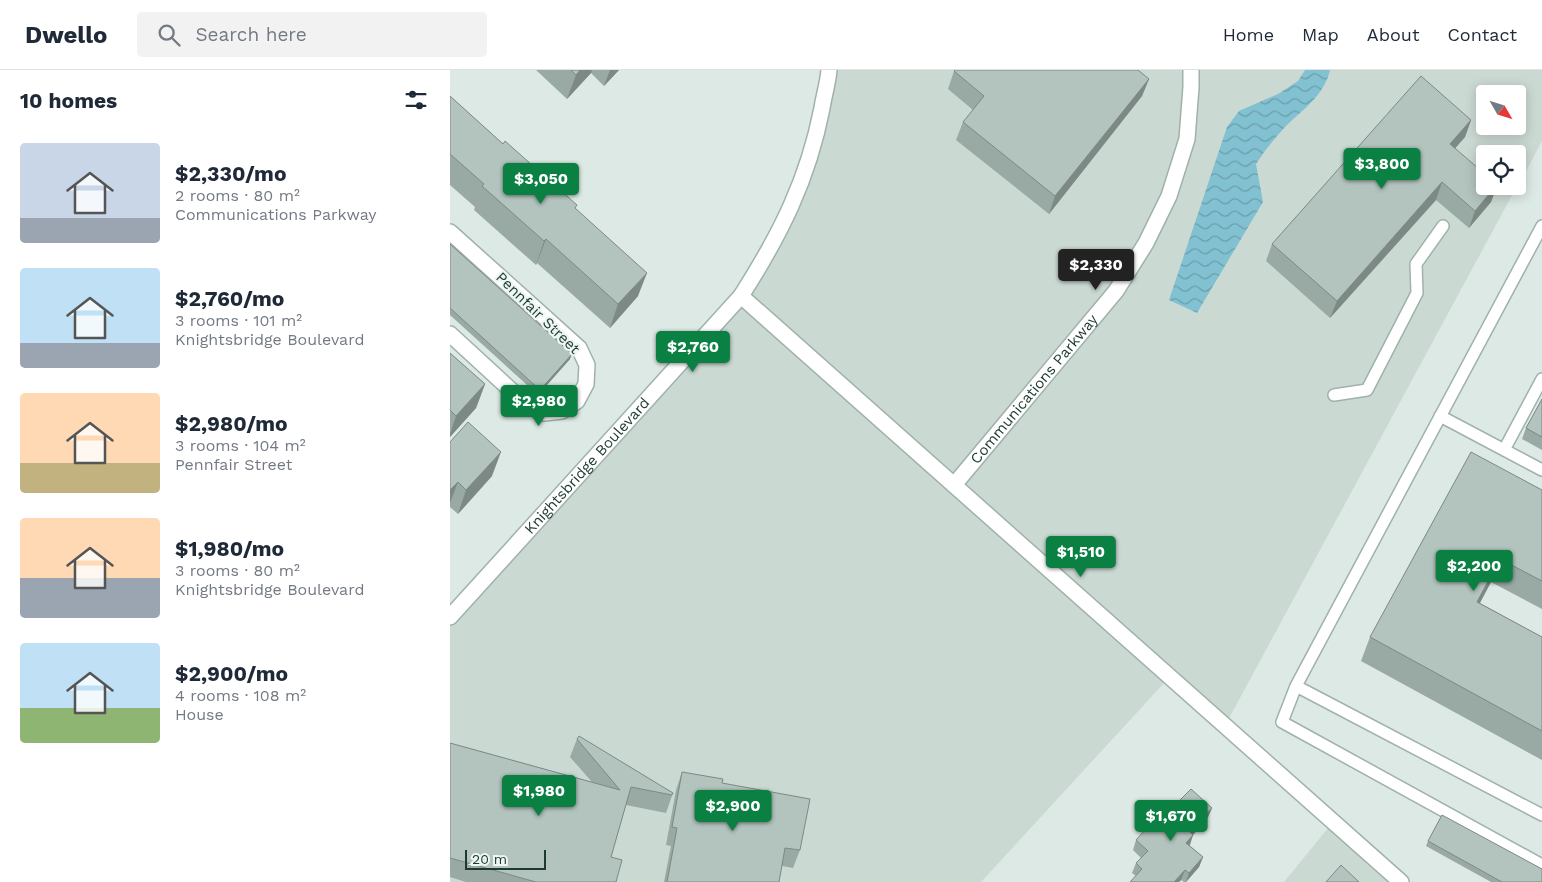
<!DOCTYPE html>
<meta charset="utf-8">
<style>
body{margin:0;font-family:"Work Sans",sans-serif;background:#f2f2f3;color:#1f2937;height:100vh;display:flex;flex-direction:column;font-size:19px;white-space:nowrap}
*{box-sizing:border-box;margin:0}
p{font-size:16px;color:#747a83}
.icon{flex:none;width:28px;height:28px;fill:none;stroke:currentColor;stroke-width:2;stroke-linecap:round;stroke-linejoin:round}
.map{position:relative;flex:1;overflow:hidden}
.details{display:flex;flex-direction:column;background:#fff;width:450px}
.details>*{flex:none}
.needle{width:32px;rotate:129deg}
.fabs{position:absolute;left:1026px;top:15px;display:grid;gap:10px}
.fabs a{display:grid;place-items:center;width:50px;height:50px;border-radius:5px;background:#fff;box-shadow:0 2px 12px #0003;font-size:25px}
.scale{position:absolute;left:15px;bottom:12px;width:81px;box-sizing:border-box;padding-left:5px;border:2px solid #1e3933;border-top:0;font-size:14px;line-height:18px;white-space:nowrap;color:#1e3933;-webkit-text-stroke:4px #edf6f2;paint-order:stroke}
.price{position:absolute;translate:-50% -42px;padding:0 11px;border-radius:5px;background:#0b8043;color:#fff;font-size:16px;line-height:32px;filter:drop-shadow(0 1px 2px #0008)}
.price::after{content:'';position:absolute;left:50%;top:30px;width:15px;height:11px;margin-left:-8px;background:inherit;clip-path:polygon(0 0,100% 0,50% 100%)}
.price.on{background:#222;color:#fff}
ul{padding:0;list-style:none}
li{display:flex;align-items:center;gap:15px;height:125px;padding:0 20px}
li span{display:grid;place-items:center;flex:none;width:140px;height:100px;border-radius:5px;color:#555}
li>.icon{margin-inline-start:auto}
span .icon{width:60px;height:60px;fill:#fffc;stroke-width:1}
li b{font-size:21px}
h2{display:flex;justify-content:space-between;align-items:center;height:60px;padding:0 20px;font-size:21px}
header{display:flex;align-items:center;gap:30px;box-sizing:border-box;height:70px;padding:0 25px;background:#fff;border-bottom:1px solid #e0e1e3}
header strong{font-size:24px}
nav{display:flex;gap:28px;margin-inline-start:auto;font-size:18px}
.search{width:350px;height:45px;background:#f2f2f3;display:flex;align-items:center;gap:12px;box-sizing:border-box;padding:0 18px;border-radius:5px;color:#747a83;font-size:19px}
main{display:flex;flex:1;min-height:0}
.map>svg:first-child{display:block}
</style>
<header>
<strong>Dwello</strong>
<div class="search"><svg class="icon" aria-label="search" viewBox="0 0 24 24"><circle cx="10" cy="10" r="6"/><path d="M15 15l6 6"/></svg>Search here</div>
<nav><a>Home</a><a>Map</a><a>About</a><a>Contact</a></nav>
</header>
<main>
<section class="details">
<h2>10 homes<svg class="icon" aria-label="filters" viewBox="0 0 24 24"><path d="M4 7h16M4 17h16"/><circle cx="9" cy="7" r="2"/><circle cx="15" cy="17" r="2"/></svg></h2>
<ul>
<li><span style="background:linear-gradient(#c9d6e8 75%,#9aa5b1 0)"><svg class="icon" aria-label="home" viewBox="0 0 24 24"><path d="M3 11l9-7 9 7M6 9v11h12V9"/></svg></span><div><b>$2,330/mo</b><p>2 rooms · 80 m²</p><p>Communications Parkway</p></div></li>
<li><span style="background:linear-gradient(#bfe0f5 75%,#9aa5b1 0)"><svg class="icon" aria-label="home" viewBox="0 0 24 24"><path d="M3 11l9-7 9 7M6 9v11h12V9"/></svg></span><div><b>$2,760/mo</b><p>3 rooms · 101 m²</p><p>Knightsbridge Boulevard</p></div></li>
<li><span style="background:linear-gradient(#ffd9b3 70%,#c2b280 0)"><svg class="icon" aria-label="home" viewBox="0 0 24 24"><path d="M3 11l9-7 9 7M6 9v11h12V9"/></svg></span><div><b>$2,980/mo</b><p>3 rooms · 104 m²</p><p>Pennfair Street</p></div></li>
<li><span style="background:linear-gradient(#ffd9b3 60%,#9aa5b1 0)"><svg class="icon" aria-label="home" viewBox="0 0 24 24"><path d="M3 11l9-7 9 7M6 9v11h12V9"/></svg></span><div><b>$1,980/mo</b><p>3 rooms · 80 m²</p><p>Knightsbridge Boulevard</p></div></li>
<li><span style="background:linear-gradient(#bfe0f5 65%,#8fb573 0)"><svg class="icon" aria-label="home" viewBox="0 0 24 24"><path d="M3 11l9-7 9 7M6 9v11h12V9"/></svg></span><div><b>$2,900/mo</b><p>4 rooms · 108 m²</p><p>House</p></div></li>
</ul>
</section>
<div class="map">
<svg width="1092" height="812" viewBox="0 0 1092 812">
<defs>
<pattern id="water-waves" width="16" height="10" patternUnits="userSpaceOnUse" patternTransform="scale(1.25)"><rect width="16" height="10" fill="#82c1d1"/><path d="M0 5q4-4 8 0t8 0" fill="none" stroke="#6a9eaa"/></pattern>
</defs>
<rect width="100%" height="100%" fill="#dde9e4"/>
<path fill="#cbd9d3" fill-rule="evenodd" d="M378,0h714v71l-24,45v-32h-33v32h32l-296,547 -56,-51 -184,200h-531v-258l280,-311 48,-76zM1035,24h33v32h-33z
M879,757l63,55h-108z"/>
<path fill="url(#water-waves)" d="M855,0h25c-6,26 -27,39 -45,57 -11,12 -20,23 -29,37l7,38 -66,111 -28,-13 58,-173 12,-16 39,-17 20,-13z"/>
<g fill="none" stroke-linecap="round" stroke-linejoin="round">
<defs>
<path id="service" d="M1092,156l-246,460 246,129
M884,325l33,-5 50,-97 -1,-29 27,-38
M990,346l102,54
M1054,380l38,-71
M846,616l-14,36 260,143"/>
<g id="minor">
<path d="M0,162l129,116 8,17 -1,19 -9,17 -15,10 -18,2 -17,-8 -77,-71"/>
<path d="M291,226l660,586"/>
<path id="s1" d="M504,415l162,-194 30,-48 23,-47 18,-57 4,-52v-17"/>
</g>
<g id="tertiary">
<path id="s2" d="M0,547l291,-321c39,-61 67,-116 81,-188 2,-13 6,-25 7,-38"/>
</g>
</defs>
<use href="#service" stroke="#a0b1ab" stroke-width="14"/>
<use href="#minor" stroke="#a0b1ab" stroke-width="18"/>
<use href="#tertiary" stroke="#a0b1ab" stroke-width="18"/>
<use href="#service" stroke="#fff" stroke-width="11"/>
<use href="#minor" stroke="#fff" stroke-width="15"/>
<use href="#tertiary" stroke="#fff" stroke-width="15"/>
</g>
<path fill="#99a9a3" d="M86,0h83l-15,16 -13,-13 -24,26z
M504,1l195,8 -7,17 -93,118 -93,-74 7,-18 10,-12 -25,-21z
M0,26l125,113 63,87 -28,32 -73,-65 -1,2 -62,-55 1,-3 -25,-22z
M1021,50l-6,17 -10,11 30,38h12l-6,16 -22,26 -33,-28 -106,118 -64,-57 6,-17z
M0,174l120,115 -32,36 -88,-80z
M0,283l35,31 -9,24 -26,29z
M1092,329v51l-20,-11 4,-11z
M0,372l42,34 -34,38 -8,-7z
M1092,420v119l-51,-27 -11,21 62,34v123l-181,-99 9,-24z
M127,669l96,54 -7,20 -40,-8 -15,52 5,25h-150l-16,-5v-134l142,39 -22,-25z
M232,702l40,11 78,67 -7,18 -11,-2 -3,16h-115l7,-36 -5,-1 10,-55z
M762,738l-4,9 -15,18 -4,10 14,12 -4,10 -13,15h-2l-3,-2 -2,2h-49l6,-6 -4,-3 4,-10 5,-5 -8,-8 3,-10z
M978,771l114,41h-51l-65,-36z"/>
<path fill="#7d8984" d="M130,0h12l-1,3 -24,26 9,-24z
M160,0h9l-15,16z
M699,9l-7,17 -93,118 6,-18z
M1021,50l-6,17 -21,24 6,-17z
M992,112l-6,18 -106,118 7,-17z
M1046,116h1l-6,16 -22,26 6,-17z
M96,169l-9,24 -1,2 8,-24z
M197,203l-9,23 -28,32 8,-24z
M122,284l-2,5 -32,36 2,-5z
M35,314l-9,24 -26,29v-3l6,-18z
M51,382l-9,24 -34,38 8,-24z
M8,412l-8,21v-13z
M1050,489l-9,23 -23,43 9,-23z
M762,738l-4,9 -21,25 3,-10z
M743,765l-3,10 -7,7 3,-9z
M753,787l-4,10 -13,15 3,-9z
M735,800l-4,10 -2,2h-5z"/>
<path fill="#b2c4bd" stroke="#7d8984" d="M121,0h9l-4,5z
M505,0h183l11,9 -94,117 -92,-74 21,-26 -30,-25z
M971,6l50,44 -21,24 35,30v12h11l-21,25 -33,-29 -105,119 -65,-57z
M0,26l53,48 2,-3 72,64 -2,3 72,65 -29,31 -72,-65 -2,2 -62,-55 2,-2 -34,-30z
M0,174l122,110 -32,36 -90,-82z
M0,283l35,31 -29,32 -6,-6z
M1092,329v38l-16,-9z
M18,352l33,30 -35,38 -8,-8 -8,8v-48z
M1021,382l71,38v91l-42,-22 -23,43 65,35v94l-172,-94z
M129,666l94,57 -1,2 -41,-8 -20,70 11,3 -6,22h-80l-86,-24v-115l170,47 -43,-51z
M232,702l41,7 -1,4 88,16 -10,51 -15,-2 -6,34h-112l10,-54 -5,-1z
M741,719l21,19 -22,24 3,3 -7,8 17,14 -14,16 -4,-3 -11,12h-44l12,-13 -6,-6 12,-12 -12,-11 28,-31 4,3z
M992,745l100,54v13h-40l-74,-41z
M891,795l18,17h-33z"/>
<g text-anchor="middle" stroke-width="4.5" stroke-linejoin="round" paint-order="stroke">
<g font-size="15" fill="#1e3933" stroke="#edf6f2">
<text transform="translate(88 243) rotate(44)" y="5">Pennfair Street</text>
<text dy="5" stroke="none"><textPath href="#s1" startOffset="125">Communications Parkway</textPath></text>
<text dy="5" stroke="none"><textPath href="#s2" startOffset="204">Knightsbridge Boulevard</textPath></text>
</g>
</g>
</svg>
<div class="fabs">
<a><svg class="needle" viewBox="-14 -14 28 28"><path d="M0-13l5 13h-10z" fill="#e53935"/><path d="M0 13l5-13h-10z" fill="#747a83"/></svg></a>
<a><svg class="icon" aria-label="locate" viewBox="0 0 24 24"><circle cx="12" cy="12" r="6"/><path d="M12 2v4M12 18v4M2 12h4M18 12h4"/></svg></a>
</div>
<div class="scale">20 m</div>
<b class="price" style="left:932px;top:120px">$3,800</b>
<b class="price" style="left:91px;top:135px">$3,050</b>
<b class="price on" style="left:646px;top:221px">$2,330</b>
<b class="price" style="left:243px;top:303px">$2,760</b>
<b class="price" style="left:89px;top:357px">$2,980</b>
<b class="price" style="left:631px;top:508px">$1,510</b>
<b class="price" style="left:1024px;top:522px">$2,200</b>
<b class="price" style="left:89px;top:747px">$1,980</b>
<b class="price" style="left:283px;top:762px">$2,900</b>
<b class="price" style="left:721px;top:772px">$1,670</b>
</div>
</main>
